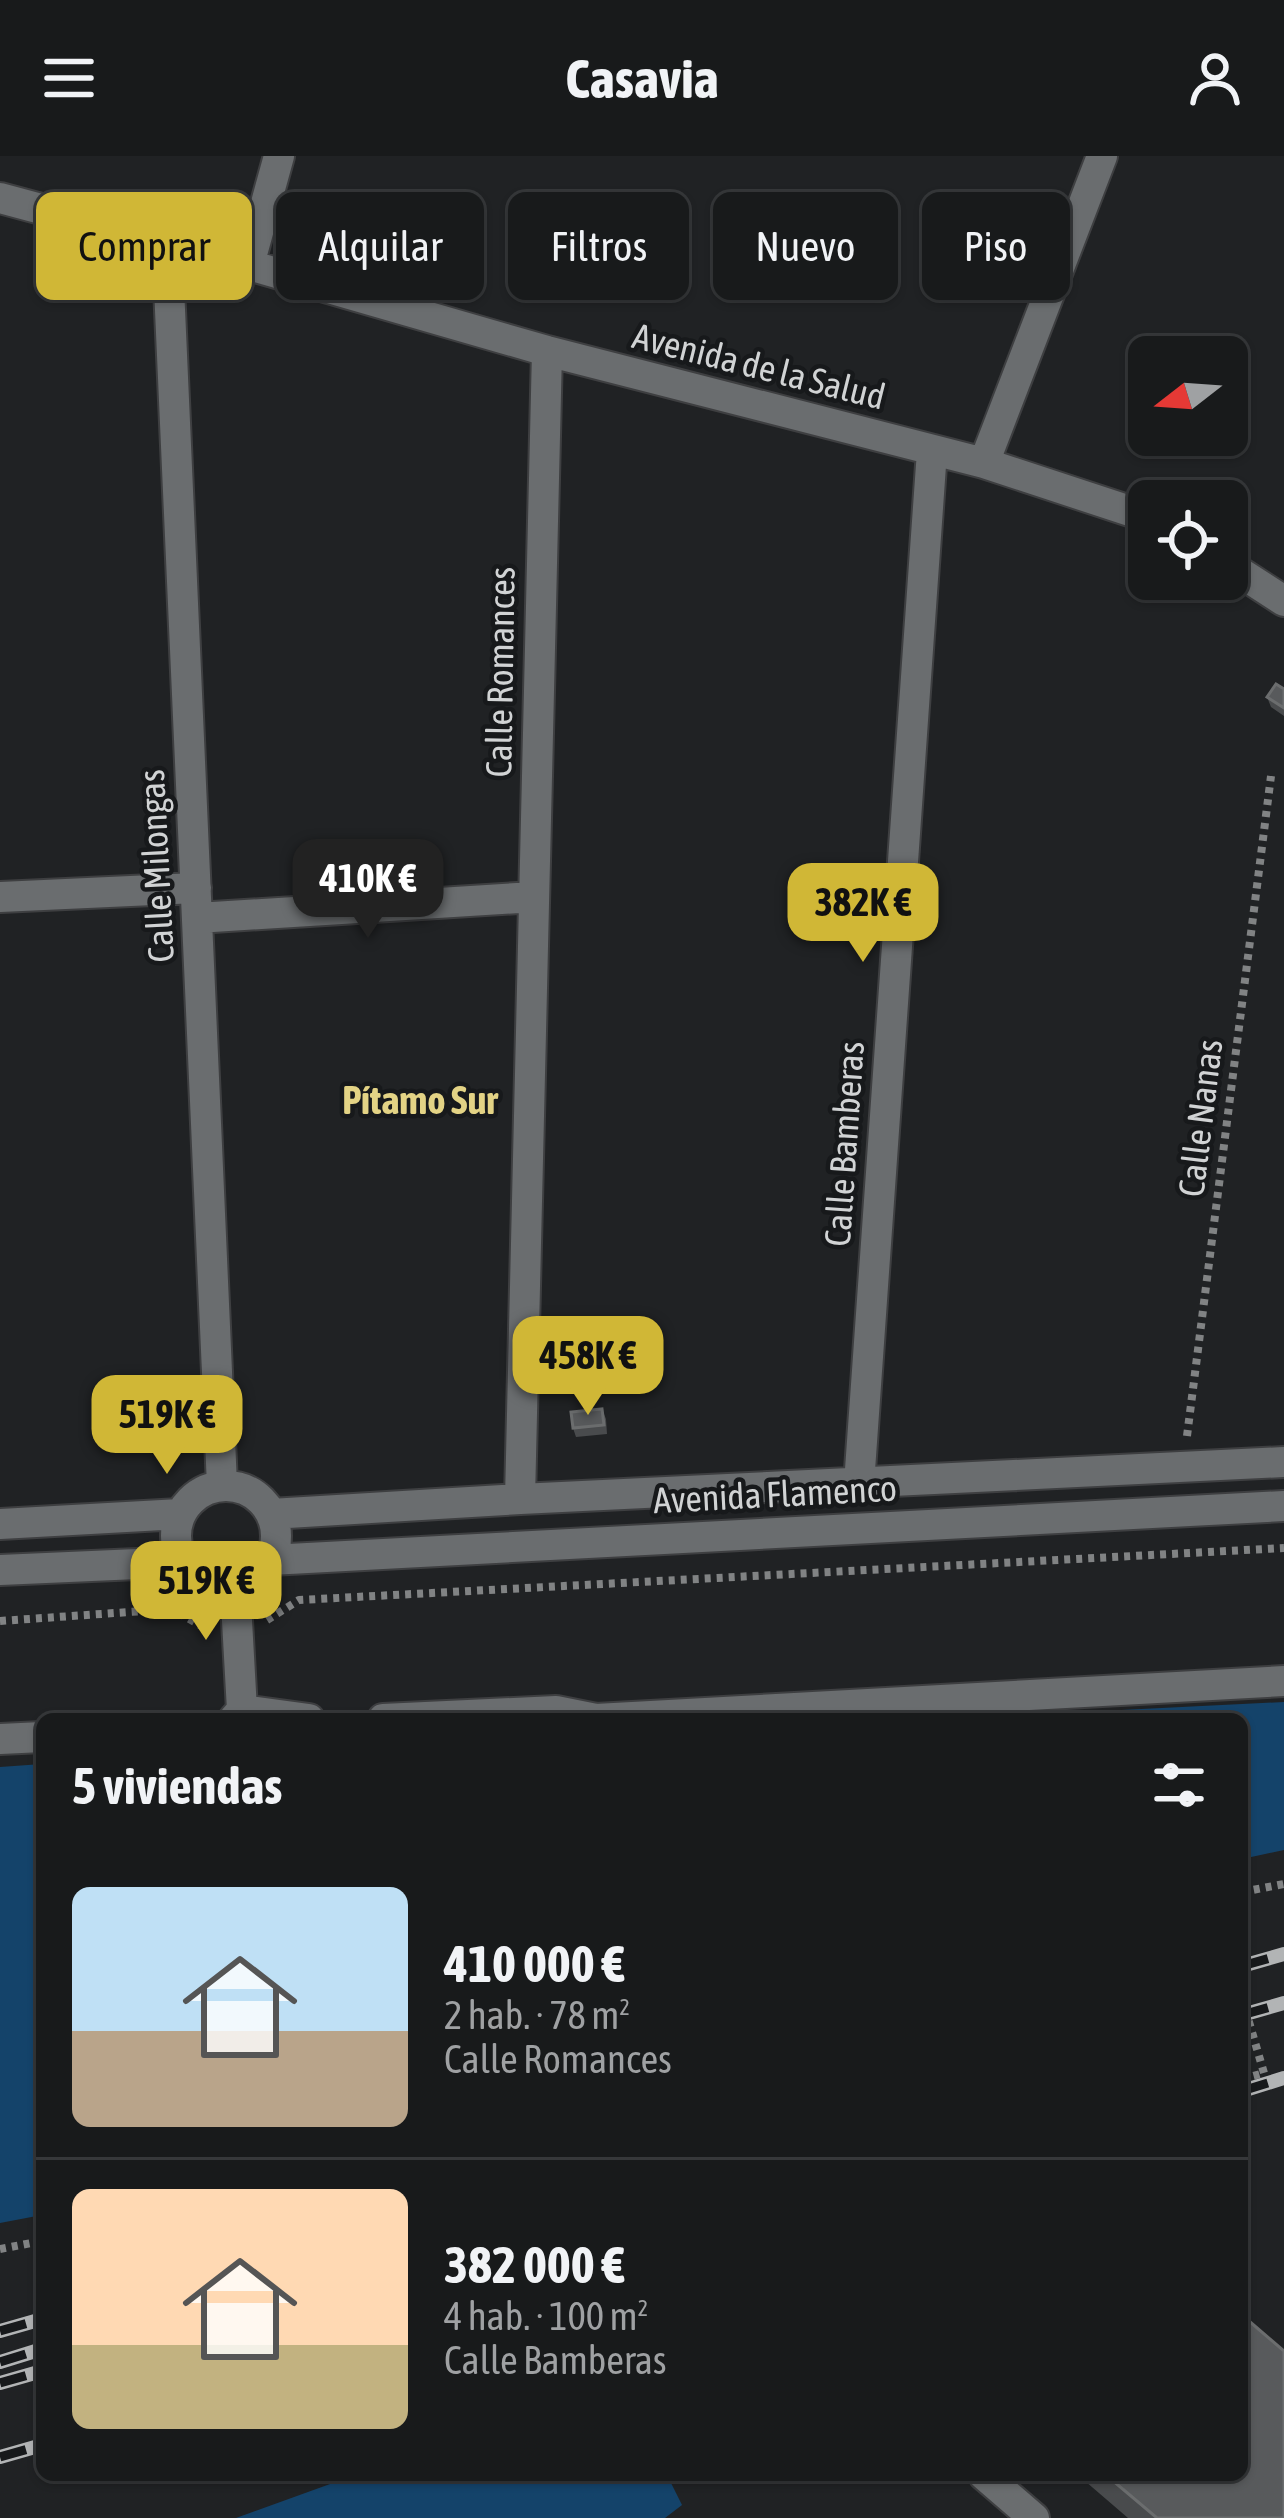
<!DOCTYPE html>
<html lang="es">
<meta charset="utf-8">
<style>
body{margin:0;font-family:"Asap Condensed",sans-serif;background:#212324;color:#f1f3f6;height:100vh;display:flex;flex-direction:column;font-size:45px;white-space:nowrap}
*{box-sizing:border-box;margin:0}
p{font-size:39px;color:#9fa1a3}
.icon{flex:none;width:66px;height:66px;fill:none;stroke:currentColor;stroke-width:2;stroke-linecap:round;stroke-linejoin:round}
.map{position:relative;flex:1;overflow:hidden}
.details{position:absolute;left:36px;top:1557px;width:1212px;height:768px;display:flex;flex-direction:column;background:#181a1b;border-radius:18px;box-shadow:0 3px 9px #0004,0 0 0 3px #36383a}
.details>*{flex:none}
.guide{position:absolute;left:36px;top:36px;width:1212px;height:108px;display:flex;gap:24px}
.needle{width:78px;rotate:253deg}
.tools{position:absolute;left:1128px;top:180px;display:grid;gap:24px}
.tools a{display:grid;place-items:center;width:120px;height:120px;border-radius:18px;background:#181a1b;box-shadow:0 3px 9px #0004,0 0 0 3px #36383a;font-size:60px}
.price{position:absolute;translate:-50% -102px;padding:0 27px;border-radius:24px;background:#d0b736;color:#111;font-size:39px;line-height:78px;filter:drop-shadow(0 3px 6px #0008)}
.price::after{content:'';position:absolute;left:50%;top:72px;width:36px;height:27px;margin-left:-18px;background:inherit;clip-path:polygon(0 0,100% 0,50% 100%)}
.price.current{background:#222;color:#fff}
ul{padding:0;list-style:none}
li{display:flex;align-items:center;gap:36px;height:300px;padding:0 36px}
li+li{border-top:3px solid #36383a}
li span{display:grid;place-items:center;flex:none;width:336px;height:240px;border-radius:18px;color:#555}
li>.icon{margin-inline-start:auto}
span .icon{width:144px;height:144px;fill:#fffc;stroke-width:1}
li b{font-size:51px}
h2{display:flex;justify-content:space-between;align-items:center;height:144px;padding:0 36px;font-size:51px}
.pill{padding:0 42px;border-radius:18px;background:#181a1b;box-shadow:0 3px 9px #0004,0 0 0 3px #36383a;font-size:42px;line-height:108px}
.pill.current{background:#d0b736;color:#111}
header{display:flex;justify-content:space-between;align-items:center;height:156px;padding:0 36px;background:#181a1b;font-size:54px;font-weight:700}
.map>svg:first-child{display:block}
</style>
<header><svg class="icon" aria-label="menu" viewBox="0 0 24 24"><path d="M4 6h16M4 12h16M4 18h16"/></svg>Casavia<svg class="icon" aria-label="person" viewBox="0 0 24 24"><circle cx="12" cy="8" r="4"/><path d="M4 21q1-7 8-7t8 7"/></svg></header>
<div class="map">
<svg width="1284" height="2362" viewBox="0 0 1284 2362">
<rect width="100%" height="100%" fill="#202224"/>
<path fill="#14436a" d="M1284,1546v148l-42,9v-140h-304z
M42,1608v451l-42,8v-456z
M355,2319h312l15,30 -17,13h-429z"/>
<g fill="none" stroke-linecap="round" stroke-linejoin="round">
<defs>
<path id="minor" d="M0,42l249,67 298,86 437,112 152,50 13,7
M167,86l55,1243
M249,109l30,-109
M984,307l118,-307
M1227,408l57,37
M0,741l196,-9
M197,762l337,-21
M859,1328l73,-1033
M176 1380a50 50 0 1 1 100 0a50 50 0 1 1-100 0Z
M520,1343l27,-1148
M271,1358l249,-15 764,-37
M0,1368l180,-10
M270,1404l1014,-54
M0,1414l183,-8
M242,1554l67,9
M234,1563l8,-9 -7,-125
M383,1563l173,-8 40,8 688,-38
M0,1583l42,-2
M984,2319l50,43"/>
</defs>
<use href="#minor" stroke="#3e3f41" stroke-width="34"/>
<path stroke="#818384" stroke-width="8" stroke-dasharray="6 6" stroke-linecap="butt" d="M1187,1280l84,-660
M267,1464l32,-20 985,-52
M0,1465l172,-12 33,19
M1242,1736l42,-8
M1242,1923l22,-6
M0,2093l42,-8"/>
<use href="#minor" stroke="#6a6d6f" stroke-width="30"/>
<defs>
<path id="rail" d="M1242,1810l42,-12
M1242,1859l42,-12
M1242,1935l42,-13
M0,2175l42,-12
M0,2206l42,-13
M0,2227l42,-12
M0,2301l42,-12"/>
</defs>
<use href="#rail" stroke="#b2b4b5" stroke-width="14"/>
<use href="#rail" stroke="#17191b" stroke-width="9" stroke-dasharray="27" stroke-linecap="butt"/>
<path stroke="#818384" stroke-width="8" stroke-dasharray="6 6" stroke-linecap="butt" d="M1242,1842l22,75"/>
</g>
<path fill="#494b4d" d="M1284,533v27l-13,-9 -4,-10z
M602,1253l4,10 1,15 -31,3 -3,-9z
M1078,2319h164l42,43h-156z"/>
<path fill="#585a5c" stroke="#6b6d6e" stroke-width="3" d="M1276,528l8,5v19l-17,-11z
M602,1253l2,16 -31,3 -2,-16z
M1242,2159l42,36v167h-127l-51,-43h136z"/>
<g text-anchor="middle" stroke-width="9" stroke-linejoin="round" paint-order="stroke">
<g font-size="36" fill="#d1d3d4" stroke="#17191b">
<text transform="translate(759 210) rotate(14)" y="13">Avenida de la Salud</text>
<text transform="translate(500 516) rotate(-89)" y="13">Calle Romances</text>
<text transform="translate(156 710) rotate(-93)" y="13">Calle Milongas</text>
<text transform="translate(1200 962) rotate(-83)" y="13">Calle Nanas</text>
<text transform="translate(844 988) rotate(-86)" y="13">Calle Bamberas</text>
<text transform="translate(775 1338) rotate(-3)" y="13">Avenida Flamenco</text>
</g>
<g font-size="39" font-weight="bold" fill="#e3d385" stroke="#17191b">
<text x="420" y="958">Pítamo Sur</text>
</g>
</g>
</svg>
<div class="tools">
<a><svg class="needle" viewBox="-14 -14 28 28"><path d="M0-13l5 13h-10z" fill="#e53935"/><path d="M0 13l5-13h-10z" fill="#9fa1a3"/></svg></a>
<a><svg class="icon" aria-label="locate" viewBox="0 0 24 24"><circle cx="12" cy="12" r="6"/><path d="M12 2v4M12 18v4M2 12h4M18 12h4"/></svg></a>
</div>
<b class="price current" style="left:368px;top:785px">410K €</b>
<b class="price" style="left:863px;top:809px">382K €</b>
<b class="price" style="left:588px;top:1262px">458K €</b>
<b class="price" style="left:167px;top:1321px">519K €</b>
<b class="price" style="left:206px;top:1487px">519K €</b>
<div class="guide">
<a class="pill current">Comprar</a>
<a class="pill">Alquilar</a>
<a class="pill">Filtros</a>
<a class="pill">Nuevo</a>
<a class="pill">Piso</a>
</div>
<section class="details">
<h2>5 viviendas<svg class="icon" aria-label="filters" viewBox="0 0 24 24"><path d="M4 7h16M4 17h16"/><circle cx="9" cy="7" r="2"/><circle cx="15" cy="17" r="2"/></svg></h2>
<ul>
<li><span style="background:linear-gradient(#bfe0f5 60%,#b9a48a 0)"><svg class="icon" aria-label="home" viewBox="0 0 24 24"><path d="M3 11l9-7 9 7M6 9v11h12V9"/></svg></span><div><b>410 000 €</b><p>2 hab. · 78 m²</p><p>Calle Romances</p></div></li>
<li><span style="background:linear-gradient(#ffd9b3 65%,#c2b280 0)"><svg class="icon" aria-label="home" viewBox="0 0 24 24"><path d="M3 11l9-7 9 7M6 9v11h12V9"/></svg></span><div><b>382 000 €</b><p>4 hab. · 100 m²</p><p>Calle Bamberas</p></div></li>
</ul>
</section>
</div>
